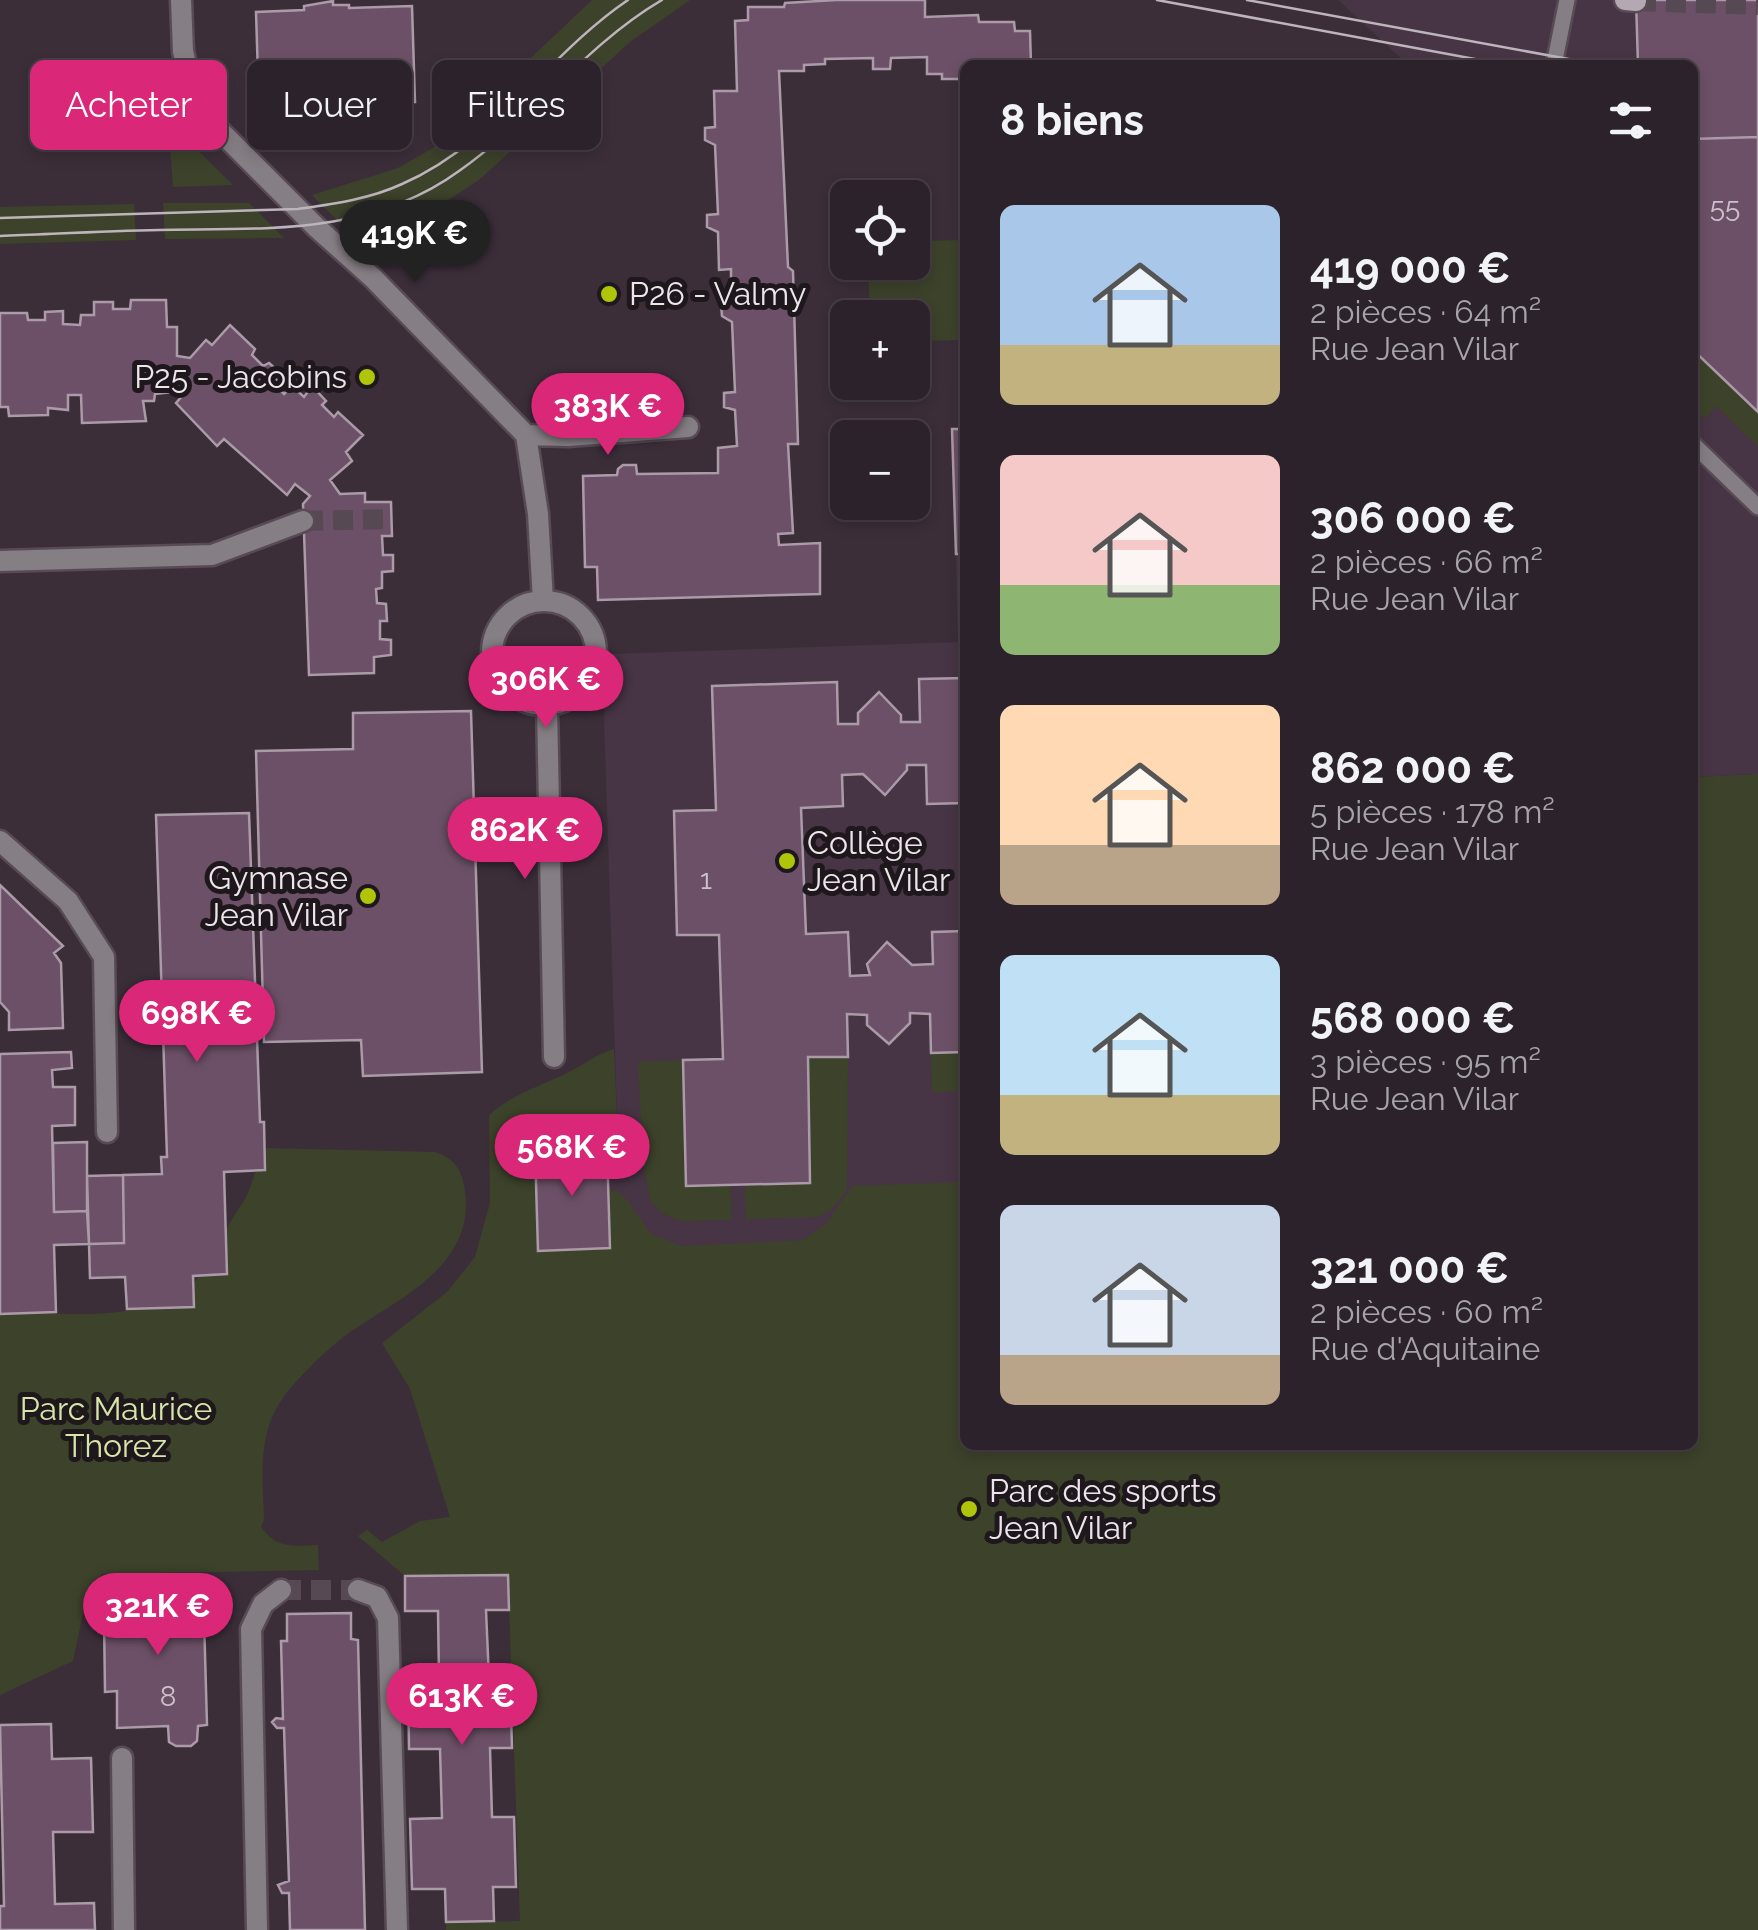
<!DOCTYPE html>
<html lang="fr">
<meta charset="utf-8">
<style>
body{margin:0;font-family:Raleway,sans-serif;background:#382f37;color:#f1f3f6;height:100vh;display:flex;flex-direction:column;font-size:38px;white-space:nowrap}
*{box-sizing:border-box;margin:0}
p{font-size:32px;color:#a6a4a9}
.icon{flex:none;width:55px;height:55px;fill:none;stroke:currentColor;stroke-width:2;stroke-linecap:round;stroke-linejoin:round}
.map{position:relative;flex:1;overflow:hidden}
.sheet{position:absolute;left:960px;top:60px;width:738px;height:1390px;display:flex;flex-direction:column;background:#2c222b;border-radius:15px;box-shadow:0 5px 15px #0003,0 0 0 2px #483f47}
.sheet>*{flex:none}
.banner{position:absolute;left:30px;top:60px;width:780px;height:90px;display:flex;gap:20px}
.controls{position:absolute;left:830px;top:180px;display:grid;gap:20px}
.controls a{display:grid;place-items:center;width:100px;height:100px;border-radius:15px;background:#2c222b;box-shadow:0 5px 15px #0003,0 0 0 2px #483f47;font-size:50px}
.price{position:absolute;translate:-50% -85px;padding:0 22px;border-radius:35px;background:#db2777;color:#fff;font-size:32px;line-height:65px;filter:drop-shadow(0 2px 5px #0008)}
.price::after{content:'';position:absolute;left:50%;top:60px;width:30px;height:22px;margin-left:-15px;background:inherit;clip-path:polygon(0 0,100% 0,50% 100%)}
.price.on{background:#222;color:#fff}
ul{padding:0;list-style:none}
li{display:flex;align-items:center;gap:30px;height:250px;padding:0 40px}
li span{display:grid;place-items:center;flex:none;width:280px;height:200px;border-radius:15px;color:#555}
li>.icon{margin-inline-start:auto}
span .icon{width:120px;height:120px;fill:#fffc;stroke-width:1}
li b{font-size:42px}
h2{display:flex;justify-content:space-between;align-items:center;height:120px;padding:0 40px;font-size:42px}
.chip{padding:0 35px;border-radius:15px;background:#2c222b;box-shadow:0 5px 15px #0003,0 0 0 2px #483f47;font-size:35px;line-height:90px}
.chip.on{background:#db2777;color:#fff}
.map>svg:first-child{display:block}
</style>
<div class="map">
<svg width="1758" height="1930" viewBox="0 0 1758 1930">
<rect width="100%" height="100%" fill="#3b2e39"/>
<path fill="#473444" d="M1338,0h420v774l-65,3 -1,-712h-284z
M952,429h13v893l-455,11 -8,-212 115,-4 -13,-398 4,-65 350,-12z"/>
<path fill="#3d422b" d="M592,0h98l-60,42 -151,138 -35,23 -37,18 -51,18 -44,-44 86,-27 42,-24z
M168,121l65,64 -60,2z
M163,203h86l35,35 -119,1z
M134,204l2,36 -136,4v-37z
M965,240v100l-52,1 -1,-23 -42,-1 -2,-54 44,-1 1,-21z
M1692,349l66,63v35l-42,-41 -11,13 -12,-12z
M1758,774v1156h-1312v-8l74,-1 -12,-346 -103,1 -47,-40 9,-6 15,12 38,-21 30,-4 -40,-128 -28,-46 65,-51 28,-35 15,-54 -1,-88c22,-20 49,-28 76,-41 17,-8 31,-20 49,-25l3,69h-12l2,29 -13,1 14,49 1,-7 9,1 11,11 21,31 31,13 122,-6 23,-16 26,-38 109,-4 4,-3v266h727l1,-668z
M965,1052v39l-33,1 -1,-39z
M808,1057h40l-1,133 -16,20 -13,7 -72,2 -1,-35 65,-2z
M683,1060l3,125 44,-1 2,36 -52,1 -18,-8 -11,-11 -8,-41 -5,-99z
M262,1148l173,4c20,6 28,20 30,40 10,76 -69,107 -120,144 -17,12 -53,47 -64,65 -24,35 -18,79 -17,119l-3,7c16,22 32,19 57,18l1,25 -217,4 -17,30 -12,57 -73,34v-383c72,0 167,18 213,-52 8,-11 10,-23 16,-35 5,-11 14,-21 19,-32 6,-15 10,-30 14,-45z"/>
<path fill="#6c5067" stroke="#ab9aa8" stroke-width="2.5" d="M836,0h89v17l53,-2 1,7h35l1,9h15l1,34h-66v20h-3l-1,-6h-19v-5h-15v-17l-36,1 -1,11h-17v-11l-48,1v5l-21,1v6h-25l9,196 5,4 5,173h-10l5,89 -15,1 1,11 41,-2v51l-222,6 -1,-33h-12l-2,-91 34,-1 1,-6 5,-4h13l1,9 81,-1v-25l19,-2 -2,-36 -11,-3v-14l11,-1 -3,-70 -10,-6 -1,-12h10v-35l-12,1 -1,-38 -11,-5v-12l11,-1 -3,-69 -10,-5v-12l10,-1 -1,-36h23l-2,-70 13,-1v-13h36l1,-4z
M1636,0h122v412l-66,-63v-284h-54z
M333,1v4h16v3l63,-2 3,96 -64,2 -1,-28h-92l-2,-64 48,-2v-4z
M1758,137v275l-66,-63v-210z
M131,300h35l1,27h10v29l13,2 16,-18 6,5 18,-20 25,24 -3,6 11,11 6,-3 14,12 -10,8 11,11 8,-8 12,11 8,-11 14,15 -4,4 12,12 4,-5 25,23 -17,17 6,9 -22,19 10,14 25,-1v9h26l1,34h-10l1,19h10v16l-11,1v16l-6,1 1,14 9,1 1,17h-7v18l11,1v15l-17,2v16l-65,2 -6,-171 7,-8 -15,-12 -8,11 -63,-56 -7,7 -41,-43 8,-9 -10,-10 -4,6 3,2 -18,2 -1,7h-11l3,20 -64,2 -1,-28h-13v15l-20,-2v7l-39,1 -1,-9h-8v-94h27l1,7h17v-8l18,-1v13l17,1 1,-10h13v-13h19v7h17z
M952,429h13v125h-9z
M965,678v125l-38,1 -1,-39h-19v5l-22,25 -22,-21 -21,1 1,31 -42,2 5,126 42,-2 2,44 20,-1 -3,-11 20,-22 25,23 21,-1 -1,-32 33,-1v121l-34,1 -1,-39 -20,-1v10l-21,21 -22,-19v-10l-20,-1 1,43h-40l2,126 -124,3 -3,-126 40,-1 -4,-124h-42l-3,-124 42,-1 -4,-124 125,-4 1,42h20v-11l21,-21 22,23v7h19l-1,-43z
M471,711l11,361 -119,4 -2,-36 -97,2 -8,-291 97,-2v-36z
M249,813l11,309h4l1,48 -41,2 3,102 -34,2 1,31 -67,2 -2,-32 -35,1 -1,-34 35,-1 -1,-68 39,-1 -1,-17h6l-11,-342z
M0,885l63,61 -9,7 7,10 2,65 -54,2v-18l-9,-10z
M71,1052l1,16 -20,2 1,17h22v38l-23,1 2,86 33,-1 2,33 -35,1 2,67 -56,2v-260z
M87,1142v69l-33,1 -1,-69z
M607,1147l3,101 -72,3 -3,-103z
M123,1175l1,68 -35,1 -2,-68z
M508,1575l1,35h-23l3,69 21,-1 2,70h-22l2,69h22l2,70h-23l1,34 -48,1 -1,-33h-33l-2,-70 32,-1 -2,-69h-31l-1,-70h31l-1,-68h-33v-35z
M203,1582l4,143 -9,1 -1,15 -6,5h-15l-7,-4 -1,-16 -51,2v-37l-12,1 -1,-74h10v-34z
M351,1613v26l7,1 7,290h-75l-1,-37h-7l-4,-8 11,-4 -5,-153h-7l-5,-6 4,-4 7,1 -2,-78h6v-27z
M51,1724l1,35 39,-1 2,74h-40l2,72 39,-1 1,27h-95v-24h4l-4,-181z"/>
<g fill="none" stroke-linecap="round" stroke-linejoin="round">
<path stroke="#564954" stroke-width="20" stroke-dasharray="20 10" stroke-linecap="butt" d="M303,521l89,-2
M281,1590h77"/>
<path stroke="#564954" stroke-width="20" stroke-dasharray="20 10" stroke-linecap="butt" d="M1636,1l122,4"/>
<defs>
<path id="lane" d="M1554,65l13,-65
M1692,443l66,64"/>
<path id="street" d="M181,0l2,51 7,32 13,27 16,20 97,97 57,51 153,157 12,79 5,87
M526,435l42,1 120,-9
M0,561l212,-6 91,-34
M492 653a52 52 0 1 1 104 0a52 52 0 1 1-104 0Z
M547,706l7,351
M0,841l68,60 36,56 3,175
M358,1590l19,7 11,21 9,312
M122,1758l2,172
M257,1930l-6,-301 12,-25 18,-14"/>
<path id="secondary" d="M1625,0l11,1"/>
</defs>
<use href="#lane" stroke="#584b56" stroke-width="20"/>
<use href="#street" stroke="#584b56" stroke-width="25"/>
<use href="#secondary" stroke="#584b56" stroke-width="25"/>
<use href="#lane" stroke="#857e84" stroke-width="15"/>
<use href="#street" stroke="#857e84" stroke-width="20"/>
<use href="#secondary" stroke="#b4a8b2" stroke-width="20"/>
<path stroke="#beb4bc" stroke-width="2.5" d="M1157,0l350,65
M1247,0l354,65
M0,218l298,-9c35,-5 72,-10 104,-25 91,-39 146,-130 226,-184
M0,236c53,-2 106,-5 159,-6 105,-2 211,6 300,-59 73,-51 126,-126 203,-171"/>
</g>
<g fill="#aec509" stroke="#1e181d" stroke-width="4">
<circle cx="609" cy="294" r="10"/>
<circle cx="367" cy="377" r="10"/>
<circle cx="787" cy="861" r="10"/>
<circle cx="368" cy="896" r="10"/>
<circle cx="969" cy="1509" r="10"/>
</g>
<g text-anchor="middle" stroke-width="10" stroke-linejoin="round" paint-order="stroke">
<g font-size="28" fill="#cec0cb">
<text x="1725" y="217">55</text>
<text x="706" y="889">1</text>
<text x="168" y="1706">8</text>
</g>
<g font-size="32" fill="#eee5ec" stroke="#1e181d" text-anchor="start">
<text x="629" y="305">P26 - Valmy</text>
<text x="347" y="388" text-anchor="end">P25 - Jacobins</text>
<text x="807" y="854">Collège<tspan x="807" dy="37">Jean Vilar</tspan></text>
<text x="348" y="889" text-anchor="end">Gymnase<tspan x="348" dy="37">Jean Vilar</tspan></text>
<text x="989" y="1502">Parc des sports<tspan x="989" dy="37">Jean Vilar</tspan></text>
</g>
<g font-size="32" fill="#d8e5a8" stroke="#1e181d">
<text x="116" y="1420">Parc Maurice<tspan x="116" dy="37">Thorez</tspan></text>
</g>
</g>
</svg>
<div class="controls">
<a><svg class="icon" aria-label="locate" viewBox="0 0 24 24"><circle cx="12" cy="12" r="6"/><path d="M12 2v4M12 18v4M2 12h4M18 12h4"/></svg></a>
<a>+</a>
<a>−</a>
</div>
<b class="price on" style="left:415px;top:285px">419K €</b>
<b class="price" style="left:608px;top:458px">383K €</b>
<b class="price" style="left:546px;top:731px">306K €</b>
<b class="price" style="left:525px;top:882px">862K €</b>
<b class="price" style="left:197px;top:1065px">698K €</b>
<b class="price" style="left:572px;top:1199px">568K €</b>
<b class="price" style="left:158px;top:1658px">321K €</b>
<b class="price" style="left:462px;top:1748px">613K €</b>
<div class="banner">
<a class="chip on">Acheter</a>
<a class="chip">Louer</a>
<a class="chip">Filtres</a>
</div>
<section class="sheet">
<h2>8 biens<svg class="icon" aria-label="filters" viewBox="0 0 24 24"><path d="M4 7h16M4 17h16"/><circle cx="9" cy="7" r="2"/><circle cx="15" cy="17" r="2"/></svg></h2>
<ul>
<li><span style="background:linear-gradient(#a9c7e8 70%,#c2b280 0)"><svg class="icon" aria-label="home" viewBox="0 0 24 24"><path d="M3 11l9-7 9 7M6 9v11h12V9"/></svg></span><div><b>419 000 €</b><p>2 pièces · 64 m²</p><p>Rue Jean Vilar</p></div></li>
<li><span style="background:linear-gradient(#f6c9c9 65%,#8fb573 0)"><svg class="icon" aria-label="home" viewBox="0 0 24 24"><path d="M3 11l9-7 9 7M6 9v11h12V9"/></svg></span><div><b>306 000 €</b><p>2 pièces · 66 m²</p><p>Rue Jean Vilar</p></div></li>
<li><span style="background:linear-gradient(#ffd9b3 70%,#b9a48a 0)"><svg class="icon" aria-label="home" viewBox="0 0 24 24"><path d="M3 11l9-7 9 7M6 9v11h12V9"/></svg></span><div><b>862 000 €</b><p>5 pièces · 178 m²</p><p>Rue Jean Vilar</p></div></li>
<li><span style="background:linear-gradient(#bfe0f5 70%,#c2b280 0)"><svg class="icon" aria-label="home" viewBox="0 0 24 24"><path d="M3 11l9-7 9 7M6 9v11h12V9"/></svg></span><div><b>568 000 €</b><p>3 pièces · 95 m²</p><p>Rue Jean Vilar</p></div></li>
<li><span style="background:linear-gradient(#c9d6e8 75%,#b9a48a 0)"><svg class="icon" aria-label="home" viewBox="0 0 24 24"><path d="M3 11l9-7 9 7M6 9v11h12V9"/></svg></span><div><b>321 000 €</b><p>2 pièces · 60 m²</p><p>Rue d'Aquitaine</p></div></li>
</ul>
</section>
</div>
